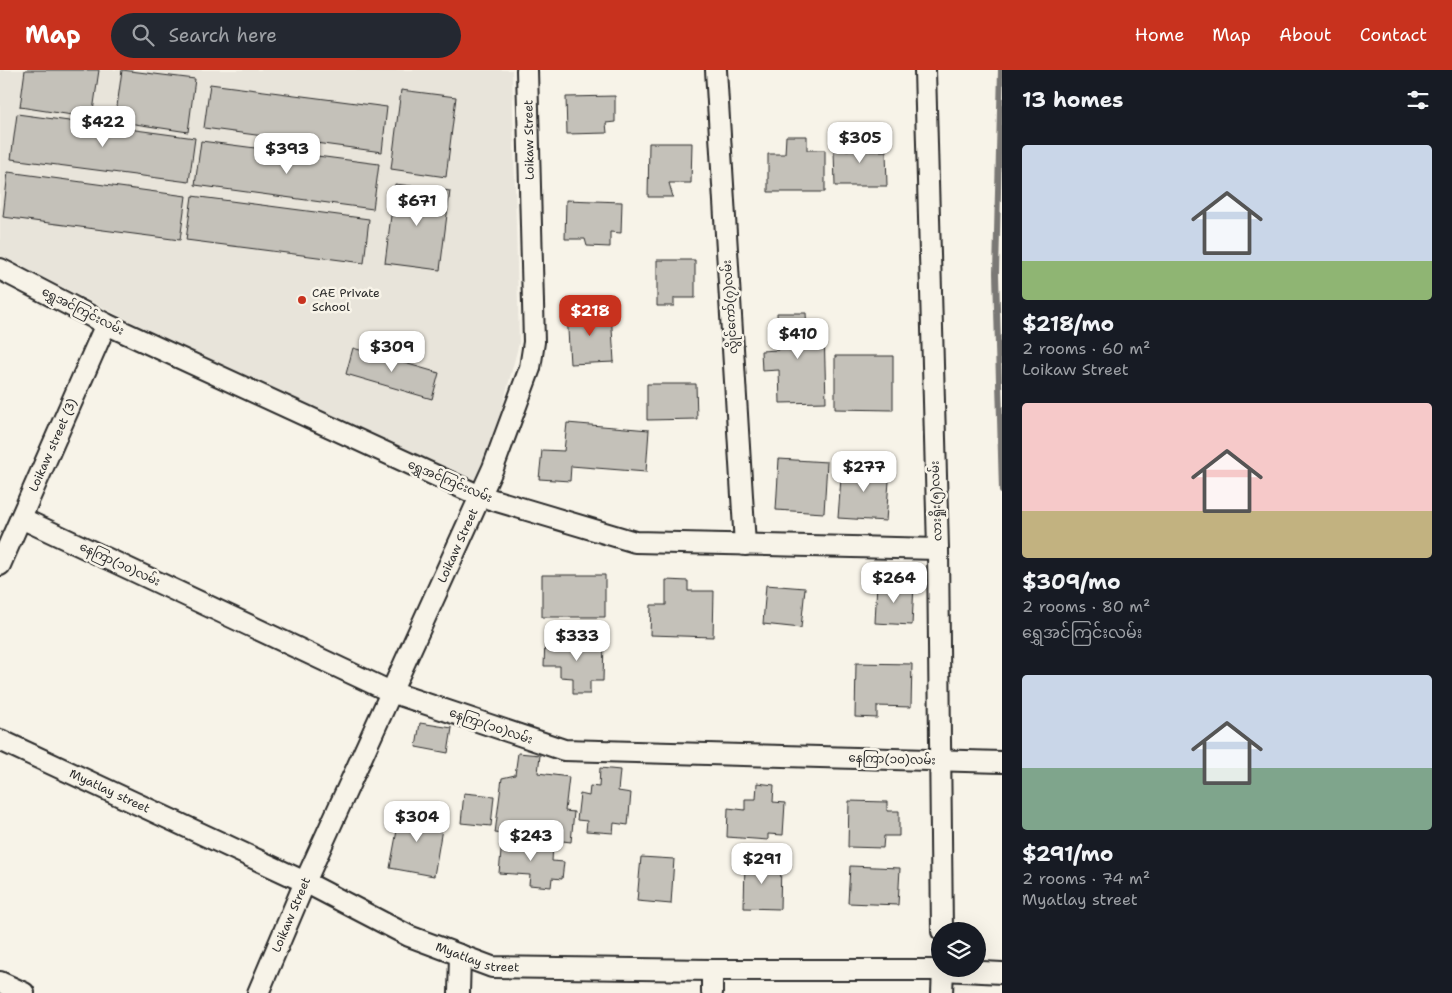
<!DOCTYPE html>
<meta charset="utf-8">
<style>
body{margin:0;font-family:"Shantell Sans","Noto Sans Myanmar",sans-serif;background:#242831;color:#f1f3f6;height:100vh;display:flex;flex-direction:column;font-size:19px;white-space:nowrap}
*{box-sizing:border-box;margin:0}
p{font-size:16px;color:#9ea1a6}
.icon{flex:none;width:28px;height:28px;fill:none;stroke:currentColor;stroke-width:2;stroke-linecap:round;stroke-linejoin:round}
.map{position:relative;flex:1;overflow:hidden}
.drawer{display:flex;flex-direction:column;background:#171b24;width:450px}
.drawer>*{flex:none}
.controls{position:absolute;left:931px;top:852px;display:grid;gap:10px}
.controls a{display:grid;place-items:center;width:55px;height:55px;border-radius:50%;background:#171b24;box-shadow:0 5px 20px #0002;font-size:25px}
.price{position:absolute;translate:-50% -42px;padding:0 11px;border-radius:10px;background:#fff;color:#222;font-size:16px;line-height:32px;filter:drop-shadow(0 1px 2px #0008)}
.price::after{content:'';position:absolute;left:50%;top:30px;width:15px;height:11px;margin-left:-8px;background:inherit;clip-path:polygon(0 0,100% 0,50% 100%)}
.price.current{background:#c8321e;color:#fff}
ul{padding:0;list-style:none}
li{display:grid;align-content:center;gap:10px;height:265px;padding:0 20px}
li span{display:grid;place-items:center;height:155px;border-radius:5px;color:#555}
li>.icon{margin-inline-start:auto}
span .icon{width:90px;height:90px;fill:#fffc;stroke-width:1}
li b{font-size:21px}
h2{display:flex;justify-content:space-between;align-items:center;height:60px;padding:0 20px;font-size:21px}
header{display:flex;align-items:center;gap:30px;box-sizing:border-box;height:70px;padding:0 25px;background:#c8321e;color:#fff}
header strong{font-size:24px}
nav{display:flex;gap:28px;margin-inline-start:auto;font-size:18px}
.search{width:350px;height:45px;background:#242831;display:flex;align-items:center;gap:12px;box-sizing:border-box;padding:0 18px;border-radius:28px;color:#9ea1a6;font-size:19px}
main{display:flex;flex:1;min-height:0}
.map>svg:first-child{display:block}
</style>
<header>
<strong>Map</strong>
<div class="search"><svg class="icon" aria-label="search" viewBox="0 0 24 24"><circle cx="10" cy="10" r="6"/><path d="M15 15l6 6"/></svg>Search here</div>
<nav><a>Home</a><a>Map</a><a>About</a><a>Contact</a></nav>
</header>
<main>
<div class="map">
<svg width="1002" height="923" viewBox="0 0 1002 923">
<rect width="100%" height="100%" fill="#f7f3e8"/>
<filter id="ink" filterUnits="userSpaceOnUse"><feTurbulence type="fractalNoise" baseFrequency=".02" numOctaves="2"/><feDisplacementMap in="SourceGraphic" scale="10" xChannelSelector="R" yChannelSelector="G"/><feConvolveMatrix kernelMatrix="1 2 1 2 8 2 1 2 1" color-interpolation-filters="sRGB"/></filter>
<g filter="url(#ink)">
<path fill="#e8e4da" d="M0,0h512l7,273 -40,153 -479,-240z"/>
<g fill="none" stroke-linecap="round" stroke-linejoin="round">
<path stroke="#7a7874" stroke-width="6" d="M1001,0l-5,203 6,218"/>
</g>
<path fill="#c4c1b9" stroke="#2b2b2b" d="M25,0h74l-7,48 -72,-11z
M122,0l73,9 -7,53 -73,-11z
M210,14l177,23 -5,45 -178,-24z
M401,20l55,7 -10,80 -55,-8z
M615,26v26l-9,1 1,10 -40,1 -1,-37z
M17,44l178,24 -6,44 -178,-23z
M849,63h21v18h16l1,35h-52l-1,-36h15z
M786,66h21v14h18v42h-57v-38h17z
M201,71l178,23 -6,45 -178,-24z
M649,73h43l-1,40h-22l4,14h-25z
M8,102l178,24 -6,44 -177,-23z
M395,114l55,7 -10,79 -55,-7z
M192,126l177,23 -5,44 -178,-23z
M566,130l56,2 -1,31 -11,-1v15l-23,-1 -2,-7h-20z
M657,190h38v38h-21v8h-17z
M611,241l3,51 -44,2 -3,-51z
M777,243h29l1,18 17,-1 2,72 -46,1 -1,-33 -17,1 -1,-20 17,-1z
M353,278l86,25 -7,26 -86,-25z
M835,286h58v54l-58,-1z
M647,314h49l1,35 -50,1z
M567,353l82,7 -3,42 -75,-6 -1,15 -31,-2 3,-29 22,1z
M779,389l48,3 -3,51 -48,-3z
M842,395l48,3 -4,53 -48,-3z
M542,505h63v42h-63z
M666,510l22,1v10h26l-1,46 -63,-2 1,-30h15z
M877,512l37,2 -2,41 -37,-2z
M766,515l39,3 -4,40 -38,-4z
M545,570l59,1 -1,40h-13v13h-17v-16l-13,-1v-11h-16z
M856,593l56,1 -1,43 -34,-1v12l-22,-1z
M420,653l32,5 -4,25 -32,-6z
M518,683l22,2 -2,18 31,4 -4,34 9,1 -3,30 -76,-9 7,-55 13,-3z
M600,698l20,2 -2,21 13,2 -3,32 -14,-2 -1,10 -27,-2 1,-10 -10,-1 3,-26 9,2 1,-10 9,1z
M757,713l17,2 -1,17 12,1 -2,32 -15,-1v6l-41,-3 1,-29 17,2v-11h11z
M464,723l30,3 -3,30 -30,-3z
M849,731l38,1v9h12v25h-15l-1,12 -35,-1z
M401,739l43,8 -10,59 -44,-8z
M502,771l51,4 -1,16 12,1 -2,17 -10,-1 -1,9 -22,-2 1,-10 -31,-2z
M641,787l33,2 -3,45 -34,-3z
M745,791l36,1 -1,47 -36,-1z
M850,796l50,2 -2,37 -50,-2z"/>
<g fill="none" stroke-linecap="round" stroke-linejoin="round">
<defs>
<g id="street">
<path d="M716,0l29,475"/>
<path d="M925,0l13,479 4,382"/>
<path d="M0,199l106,55 374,172 155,46 303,7"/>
<path d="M21,448l370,174 173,58 438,12"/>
<path id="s1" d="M0,495l106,-241"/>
<path id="s2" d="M0,670l305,142 104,54 83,31 220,3h231l59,3"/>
<path d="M0,912l24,11"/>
<path id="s3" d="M258,923l47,-111 188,-414 37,-100 4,-26 -7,-272"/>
<path d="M459,923l1,-38"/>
<path d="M712,923v-23"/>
<path d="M942,923l1,-24"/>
</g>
</defs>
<use href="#street" stroke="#2b2b2b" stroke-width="24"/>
<use href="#street" stroke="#f7f3e8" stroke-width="20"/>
</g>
</g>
<circle fill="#c8321e" stroke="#f7f3e8" stroke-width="2" cx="302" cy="230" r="5"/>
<g text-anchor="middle" stroke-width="5" stroke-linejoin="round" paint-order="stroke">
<g font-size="12" fill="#2b2b2b" stroke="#f7f3e8">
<text transform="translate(529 70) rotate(-91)" y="4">Loikaw Street</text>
<text transform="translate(730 237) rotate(-94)" y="4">လွိုင်ကော်(၇)လမ်း</text>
<text transform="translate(83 241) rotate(27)" y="4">ရွှေအင်ကြင်းလမ်း</text>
<text dy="4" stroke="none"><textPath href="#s1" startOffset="131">Loikaw street (3)</textPath></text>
<text transform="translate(450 411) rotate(23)" y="4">ရွှေအင်ကြင်းလမ်း</text>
<text transform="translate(936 431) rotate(-92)" y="4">လားရှိုး(၅)လမ်း</text>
<text dy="4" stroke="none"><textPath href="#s3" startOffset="490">Loikaw Street</textPath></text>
<text transform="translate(120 494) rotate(25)" y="4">နေကြာ(၁၀)လမ်း</text>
<text transform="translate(491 656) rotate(19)" y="4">နေကြာ(၁၀)လမ်း</text>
<text transform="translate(892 689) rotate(2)" y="4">နေကြာ(၁၀)လမ်း</text>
<text dy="4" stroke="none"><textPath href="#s2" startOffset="121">Myatlay street</textPath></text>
<text dy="4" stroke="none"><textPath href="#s3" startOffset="85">Loikaw Street</textPath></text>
<text dy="4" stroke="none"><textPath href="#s2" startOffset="526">Myatlay street</textPath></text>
</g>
<g font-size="12" fill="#2b2b2b" stroke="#f7f3e8" text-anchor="start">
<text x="312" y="227">CAE Private<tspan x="312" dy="14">School</tspan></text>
</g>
</g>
</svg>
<div class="controls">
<a><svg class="icon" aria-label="layers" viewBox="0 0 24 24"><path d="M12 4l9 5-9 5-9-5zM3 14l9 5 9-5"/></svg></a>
</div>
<b class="price" style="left:103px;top:78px">$422</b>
<b class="price" style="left:860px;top:94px">$305</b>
<b class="price" style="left:287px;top:105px">$393</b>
<b class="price" style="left:417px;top:157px">$671</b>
<b class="price current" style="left:590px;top:267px">$218</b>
<b class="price" style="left:798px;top:290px">$410</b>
<b class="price" style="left:392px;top:303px">$309</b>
<b class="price" style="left:864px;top:423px">$277</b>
<b class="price" style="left:894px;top:534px">$264</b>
<b class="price" style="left:577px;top:592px">$333</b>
<b class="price" style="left:417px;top:773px">$304</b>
<b class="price" style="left:531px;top:792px">$243</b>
<b class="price" style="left:762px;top:815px">$291</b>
</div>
<section class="drawer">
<h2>13 homes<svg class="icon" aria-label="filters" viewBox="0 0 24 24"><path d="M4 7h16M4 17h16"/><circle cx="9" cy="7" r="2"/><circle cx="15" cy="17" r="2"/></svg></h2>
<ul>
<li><span style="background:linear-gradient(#c9d6e8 75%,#8fb573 0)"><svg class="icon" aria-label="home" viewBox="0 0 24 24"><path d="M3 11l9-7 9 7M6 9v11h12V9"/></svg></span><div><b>$218/mo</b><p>2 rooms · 60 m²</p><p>Loikaw Street</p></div></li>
<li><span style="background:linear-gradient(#f6c9c9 70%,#c2b280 0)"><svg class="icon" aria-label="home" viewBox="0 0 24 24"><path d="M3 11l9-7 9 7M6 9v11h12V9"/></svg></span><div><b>$309/mo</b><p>2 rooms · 80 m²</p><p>ရွှေအင်ကြင်းလမ်း</p></div></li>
<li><span style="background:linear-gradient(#c9d6e8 60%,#7fa58c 0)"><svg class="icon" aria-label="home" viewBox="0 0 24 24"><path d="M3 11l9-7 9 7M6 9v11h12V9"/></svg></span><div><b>$291/mo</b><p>2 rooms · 74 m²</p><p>Myatlay street</p></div></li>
</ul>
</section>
</main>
